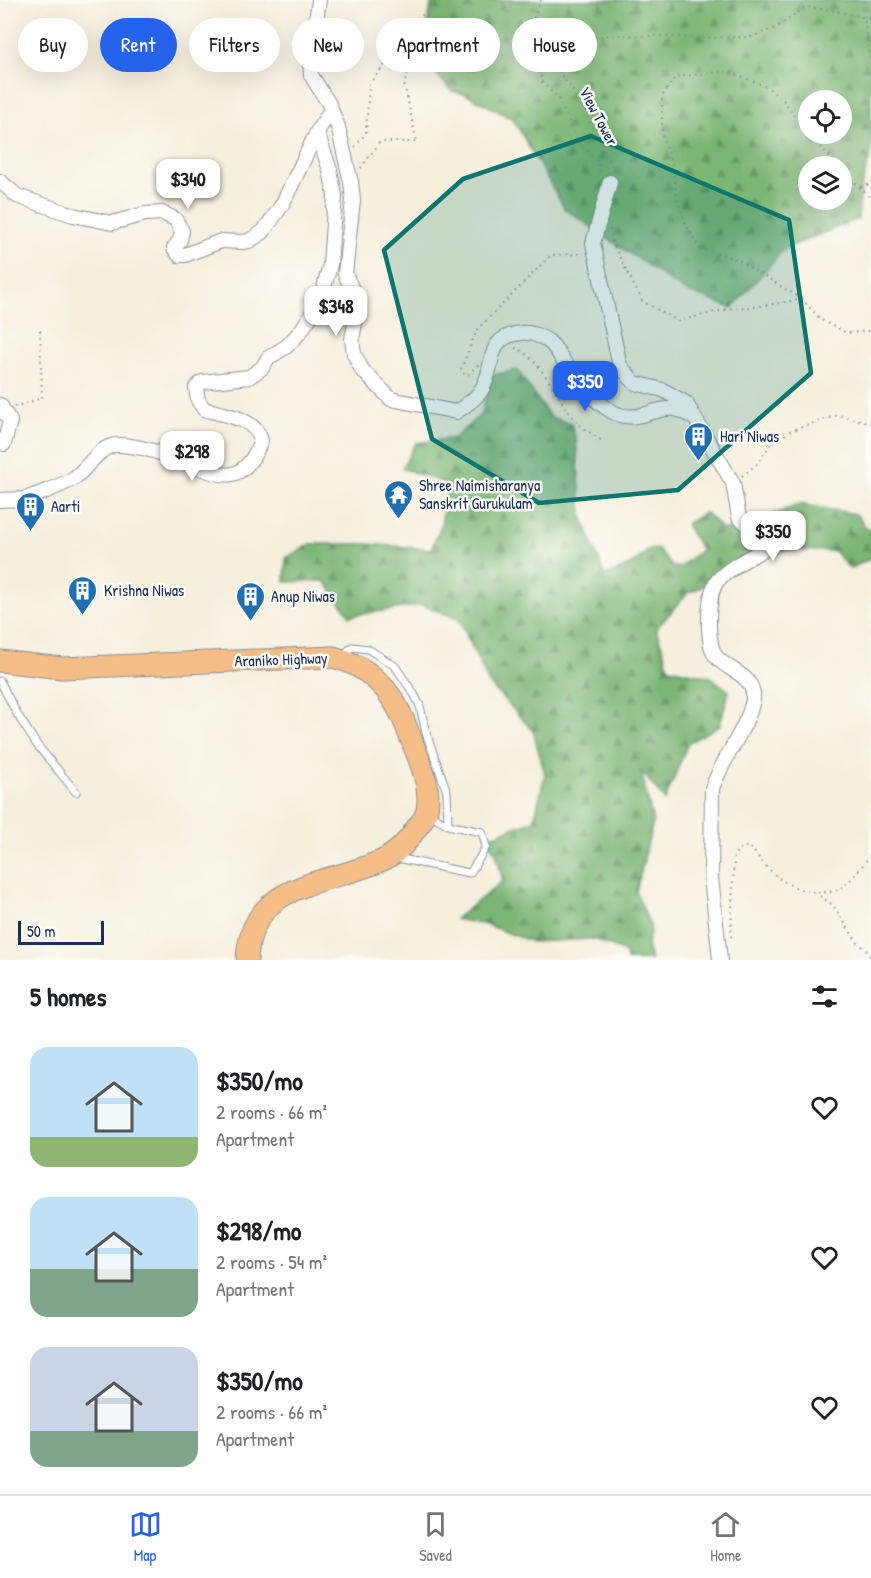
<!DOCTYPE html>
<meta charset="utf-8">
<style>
body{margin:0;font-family:"Patrick Hand",sans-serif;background:#f2f2f2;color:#202124;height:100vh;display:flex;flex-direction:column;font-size:22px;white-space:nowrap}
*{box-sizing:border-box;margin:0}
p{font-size:20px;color:#757577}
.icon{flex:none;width:33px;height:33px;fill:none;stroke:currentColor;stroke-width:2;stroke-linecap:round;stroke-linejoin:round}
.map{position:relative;height:960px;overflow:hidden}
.drawer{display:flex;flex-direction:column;background:#fff;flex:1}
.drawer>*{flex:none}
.hud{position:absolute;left:18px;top:18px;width:836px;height:54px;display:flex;gap:12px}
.fabs{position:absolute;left:798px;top:90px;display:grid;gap:12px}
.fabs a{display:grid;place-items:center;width:54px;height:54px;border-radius:50%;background:#fff;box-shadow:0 6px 24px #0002;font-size:30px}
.scale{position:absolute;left:18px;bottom:15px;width:86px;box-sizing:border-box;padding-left:6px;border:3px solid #1b2f5e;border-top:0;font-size:16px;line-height:21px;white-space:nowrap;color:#1b2f5e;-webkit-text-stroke:4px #fdfcf7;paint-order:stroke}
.price{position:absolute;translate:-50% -51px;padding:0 14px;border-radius:12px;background:#fff;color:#222;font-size:20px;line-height:39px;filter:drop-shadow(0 2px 3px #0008)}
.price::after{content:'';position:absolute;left:50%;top:36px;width:18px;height:14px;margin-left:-9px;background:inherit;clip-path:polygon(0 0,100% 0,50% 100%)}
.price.on{background:#2563eb;color:#fff}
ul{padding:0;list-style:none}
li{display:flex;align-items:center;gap:18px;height:150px;padding:0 30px}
li span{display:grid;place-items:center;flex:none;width:168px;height:120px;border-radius:18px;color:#555}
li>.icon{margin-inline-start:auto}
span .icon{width:72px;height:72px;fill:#fffc;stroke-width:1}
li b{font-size:26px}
h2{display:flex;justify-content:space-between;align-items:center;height:72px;padding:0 30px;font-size:26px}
.tag{padding:0 21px;border-radius:27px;background:#fff;box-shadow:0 6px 24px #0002;font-size:21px;line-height:54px}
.tag.on{background:#2563eb;color:#fff}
.tabs{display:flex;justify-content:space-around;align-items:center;height:84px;border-top:2px solid #e0e0e0;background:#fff;font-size:16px;color:#757577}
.tabs a{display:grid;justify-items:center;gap:3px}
.tabs .on{color:#2563eb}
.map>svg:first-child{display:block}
</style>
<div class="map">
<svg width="871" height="960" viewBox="0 0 871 960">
<defs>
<pattern id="forest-firs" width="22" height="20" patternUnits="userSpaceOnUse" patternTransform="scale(1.5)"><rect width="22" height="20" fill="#7bb674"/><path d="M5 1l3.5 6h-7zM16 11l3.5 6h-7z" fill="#649462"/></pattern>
</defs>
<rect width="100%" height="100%" fill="#fdfcf7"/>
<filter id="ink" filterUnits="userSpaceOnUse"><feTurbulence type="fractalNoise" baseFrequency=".0167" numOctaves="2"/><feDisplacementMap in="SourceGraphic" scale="12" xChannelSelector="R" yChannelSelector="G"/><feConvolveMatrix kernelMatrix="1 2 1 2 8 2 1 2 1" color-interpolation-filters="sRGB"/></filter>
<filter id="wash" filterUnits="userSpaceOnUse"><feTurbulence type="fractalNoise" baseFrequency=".008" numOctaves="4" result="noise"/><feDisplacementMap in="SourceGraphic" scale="24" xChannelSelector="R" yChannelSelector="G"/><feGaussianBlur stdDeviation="1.35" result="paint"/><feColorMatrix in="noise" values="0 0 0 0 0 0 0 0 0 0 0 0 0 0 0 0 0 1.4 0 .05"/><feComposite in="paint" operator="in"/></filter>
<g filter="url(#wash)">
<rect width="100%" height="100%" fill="#f5efdc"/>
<path fill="url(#forest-firs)" stroke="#4b7269" stroke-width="1.5" fill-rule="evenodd" d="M432,0h439v154l-10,33 -3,32 -74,30 -52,59 -49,-18 -118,-81 -52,-90 -45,-24 -16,-4 -21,-23 -6,-34zM808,100h34v34h-34zM808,166h34v34h-34z
M517,370l33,47 21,6 5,17 6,76 23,60c17,-7 31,-12 43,-26l9,-1 16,18h7l21,-17 -15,-26 19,-12 18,18 42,-12 34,-14 57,10 11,15 4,-1v30l-21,11 -16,-18 -50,-1 -96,43 -32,36 13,39 42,9 18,14 -9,34 -32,18 -23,57 -24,-29 12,51 -17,70 15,36 -4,17 4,15h-24l-2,-8 -32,-13 -61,3 -45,-17 -32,-6 48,-38 -7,-28 -10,-15 48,-18 11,-46 -12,-43 -44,-48 -30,-64 -37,-14 -72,11 -25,-35 -40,1 1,-24 25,-14h57l63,5 10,-23 6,-42 -45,-16 14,-25 38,-5 27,-24 11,-39z"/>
</g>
<g filter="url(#ink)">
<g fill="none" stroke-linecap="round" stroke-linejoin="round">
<defs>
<path id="service" d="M343,655l9,-8 16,2 27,17 19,28 6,12 6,27 21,59 1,33
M0,681l17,33 20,31 39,47
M397,858l67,14 6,1 16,-26 -4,-15 -34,-7 -19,-12"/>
<path id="minor" d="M319,0l-9,61 1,14 18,29 9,23 13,55 2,18 -8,74 10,22 3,12 -6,31 2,15 8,16 29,29 65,13c10,-7 21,-13 27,-25 13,-23 1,-50 39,-54 8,-1 19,3 26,8 8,6 13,17 19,25 13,17 27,36 46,46 30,16 49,-17 78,4
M0,181l17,15 56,19 39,8 33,-9 17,-1 13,6 7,12 -2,9 -6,8 5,7h6l36,-14 21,1 7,-1 14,-9 19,-27 35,-73 14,-22
M610,182l-17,61 27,123 15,17 28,7 23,13 47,80 6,34 25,22 1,6 -1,4c-15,9 -34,18 -46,31 -11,13 -12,61 -3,75 11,16 34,17 38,38 3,22 -34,71 -41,96l-1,88 9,83
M0,405l10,16 -6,23
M0,500c7,-1 16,0 23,-1 8,-1 44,-16 51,-21 13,-9 26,-33 43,-33 21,0 42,7 62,15 39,14 62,31 82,-19 -5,-24 -38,-26 -57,-32l-6,-9 -2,-12 6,-6 47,-5 13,-9 6,-10 19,-12 13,-14 20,-30 10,-37 5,-69 -5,-26 -13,-38"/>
<path id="trunk" d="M0,661l62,7 271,-11c37,9 60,35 73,69 9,25 26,56 21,84 -1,6 -7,14 -11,19 -8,12 -17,22 -29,29 -54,28 -137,19 -140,102"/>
</defs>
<use href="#service" stroke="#888f9d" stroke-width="9"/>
<use href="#minor" stroke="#888f9d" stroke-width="16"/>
<use href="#trunk" stroke="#888f9d" stroke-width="23"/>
<path stroke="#888f9d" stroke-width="2" stroke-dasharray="1.5 4.5" stroke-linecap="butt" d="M541,0l-8,20 9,62 17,17 20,45 19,18 2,14
M871,14l-7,3 7,48
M355,147l11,-14 3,-49 23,-28 8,-25 33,-24 -23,40 5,9 -11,28 13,58h-37l-20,27
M842,170l29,28
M615,171l-39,-76 -17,-23 6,-18 25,-17 31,-2 78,3 51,-1 26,-9 29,-21 26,3 40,9
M861,187l10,-3
M610,229l3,15 29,57 36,20 54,-13 24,-1 46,-8 19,21 26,13 24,-2
M802,299l-66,-40 -37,-11 -13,-24 -9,-25 -4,-32 -11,-32v-39l13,-19 53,-6 39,16 16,13 23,31 32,35
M515,348c26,8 43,55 63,75 7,7 18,13 26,20
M478,365l-9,9 -4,1 -4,-6 16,-39 74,-75 28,-1 2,-3
M14,407l28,-9 -2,-69
M742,476l16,-13 12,-18 20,-14 48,-16 33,8
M815,893l18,12 24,37 8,6 6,10
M731,937l3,-79 3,-8 11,-4c9,8 16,19 25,27 15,15 46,25 66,16 11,-6 25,-25 32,-35"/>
<use href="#service" stroke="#fff" stroke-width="7"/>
<use href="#minor" stroke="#fff" stroke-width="14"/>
<use href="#trunk" stroke="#f6be87" stroke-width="21"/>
</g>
</g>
<path fill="#0f766e" fill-opacity="0.2" stroke="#0f766e" stroke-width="4.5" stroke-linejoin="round" d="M591,136l198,84 22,153 -133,117 -139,13 -107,-64 -48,-189 79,-71z"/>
<defs>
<symbol id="building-pin" viewBox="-11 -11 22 30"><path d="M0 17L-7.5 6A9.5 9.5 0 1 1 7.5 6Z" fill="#1f6fb2" stroke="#fdfcf7"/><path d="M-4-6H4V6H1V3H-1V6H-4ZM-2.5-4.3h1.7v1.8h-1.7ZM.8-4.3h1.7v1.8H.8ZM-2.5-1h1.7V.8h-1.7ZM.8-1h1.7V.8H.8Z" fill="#fff"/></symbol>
<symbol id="temple-pin" viewBox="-11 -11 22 30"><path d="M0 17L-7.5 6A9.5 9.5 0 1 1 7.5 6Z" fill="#1f6fb2" stroke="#fdfcf7"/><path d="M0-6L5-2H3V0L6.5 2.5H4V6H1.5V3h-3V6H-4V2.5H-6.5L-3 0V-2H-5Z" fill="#fff"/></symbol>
</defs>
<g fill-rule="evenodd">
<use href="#building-pin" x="682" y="420" width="33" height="45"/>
<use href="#temple-pin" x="382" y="478" width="33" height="45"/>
<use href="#building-pin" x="14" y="490" width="33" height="45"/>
<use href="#building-pin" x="66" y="574" width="33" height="45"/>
<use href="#building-pin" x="234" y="580" width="33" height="45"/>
</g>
<g text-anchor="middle" stroke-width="5" stroke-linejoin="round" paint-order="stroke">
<g font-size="16" fill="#1b2f5e" stroke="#fdfcf7">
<text transform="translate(599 116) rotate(62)" y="6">View Tower</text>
<text transform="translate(281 659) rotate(-2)" y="6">Araniko Highway</text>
</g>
<g font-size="16" fill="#1b2f5e" stroke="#fdfcf7" text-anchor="start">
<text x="720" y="442">Hari Niwas</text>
<text x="419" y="491">Shree Naimisharanya<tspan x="419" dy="18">Sanskrit Gurukulam</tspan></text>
<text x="51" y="512">Aarti</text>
<text x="104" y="596">Krishna Niwas</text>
<text x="271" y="602">Anup Niwas</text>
</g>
</g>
</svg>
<div class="fabs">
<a><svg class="icon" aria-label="locate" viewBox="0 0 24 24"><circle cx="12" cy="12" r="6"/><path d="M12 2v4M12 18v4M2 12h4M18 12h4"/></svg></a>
<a><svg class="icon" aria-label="layers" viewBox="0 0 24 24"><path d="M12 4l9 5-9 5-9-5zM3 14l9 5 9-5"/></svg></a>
</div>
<div class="scale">50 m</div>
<b class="price" style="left:188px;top:210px">$340</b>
<b class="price" style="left:336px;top:337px">$348</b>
<b class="price on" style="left:585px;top:412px">$350</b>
<b class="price" style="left:192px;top:482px">$298</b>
<b class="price" style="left:773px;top:562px">$350</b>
<div class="hud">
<a class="tag">Buy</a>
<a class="tag on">Rent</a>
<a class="tag">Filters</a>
<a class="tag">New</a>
<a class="tag">Apartment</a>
<a class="tag">House</a>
</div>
</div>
<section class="drawer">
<h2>5 homes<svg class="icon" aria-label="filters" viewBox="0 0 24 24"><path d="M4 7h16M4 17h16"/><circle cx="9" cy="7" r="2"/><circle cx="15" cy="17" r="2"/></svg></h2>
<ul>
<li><span style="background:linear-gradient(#bfe0f5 75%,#8fb573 0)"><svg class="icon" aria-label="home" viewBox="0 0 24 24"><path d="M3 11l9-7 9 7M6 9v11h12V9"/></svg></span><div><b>$350/mo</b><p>2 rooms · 66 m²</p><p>Apartment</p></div><svg class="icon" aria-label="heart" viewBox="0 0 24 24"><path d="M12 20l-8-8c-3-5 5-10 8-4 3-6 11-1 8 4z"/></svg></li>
<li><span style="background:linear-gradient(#bfe0f5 60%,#7fa58c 0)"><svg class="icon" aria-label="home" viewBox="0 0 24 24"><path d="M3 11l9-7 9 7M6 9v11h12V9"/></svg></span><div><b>$298/mo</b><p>2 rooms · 54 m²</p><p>Apartment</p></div><svg class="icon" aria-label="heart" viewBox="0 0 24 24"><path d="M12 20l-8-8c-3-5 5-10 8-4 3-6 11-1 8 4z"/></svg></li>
<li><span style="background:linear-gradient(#c9d6e8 70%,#7fa58c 0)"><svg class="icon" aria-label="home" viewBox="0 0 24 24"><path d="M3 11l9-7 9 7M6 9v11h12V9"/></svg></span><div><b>$350/mo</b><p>2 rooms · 66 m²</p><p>Apartment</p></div><svg class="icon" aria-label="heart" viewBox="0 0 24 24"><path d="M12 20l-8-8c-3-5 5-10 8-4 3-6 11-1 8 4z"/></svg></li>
</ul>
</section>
<nav class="tabs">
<a class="on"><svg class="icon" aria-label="map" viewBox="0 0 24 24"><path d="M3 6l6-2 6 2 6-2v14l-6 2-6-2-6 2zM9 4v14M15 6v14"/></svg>Map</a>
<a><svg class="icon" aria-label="saved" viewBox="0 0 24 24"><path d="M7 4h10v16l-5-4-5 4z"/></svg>Saved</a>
<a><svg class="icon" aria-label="home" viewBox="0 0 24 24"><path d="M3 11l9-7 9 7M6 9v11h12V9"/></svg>Home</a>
</nav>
